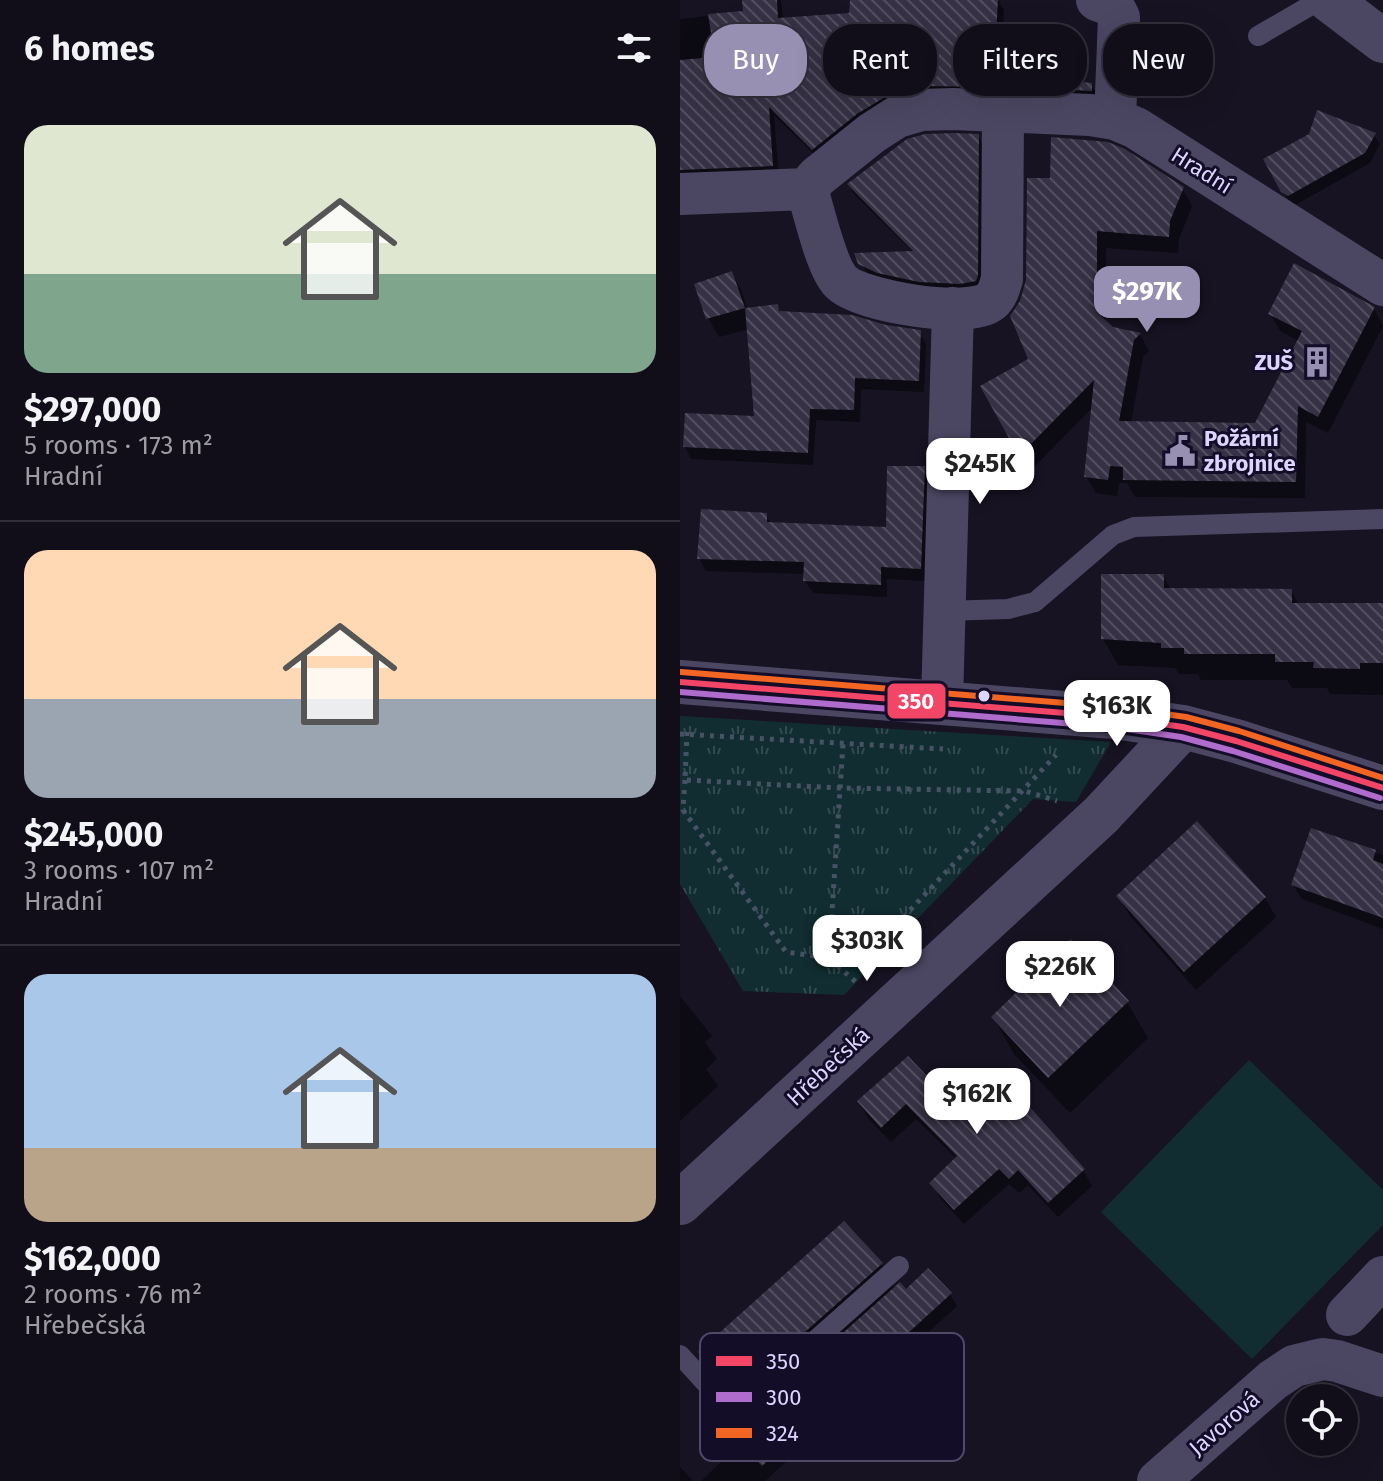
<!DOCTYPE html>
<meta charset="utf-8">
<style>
body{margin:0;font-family:"Fira Sans",sans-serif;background:#1a1723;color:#f1f3f6;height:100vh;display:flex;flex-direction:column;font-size:30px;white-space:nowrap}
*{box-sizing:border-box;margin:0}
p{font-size:26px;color:#9c9ca2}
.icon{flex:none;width:44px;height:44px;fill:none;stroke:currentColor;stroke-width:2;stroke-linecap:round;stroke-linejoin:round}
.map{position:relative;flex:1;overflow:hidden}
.sheet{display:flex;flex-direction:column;background:#110e1a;width:680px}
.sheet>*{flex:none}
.top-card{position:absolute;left:24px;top:24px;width:558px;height:72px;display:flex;gap:16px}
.fabs{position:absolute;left:606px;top:1384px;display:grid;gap:16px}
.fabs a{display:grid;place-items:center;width:72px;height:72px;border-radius:50%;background:#110e1a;box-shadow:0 8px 32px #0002,0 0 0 2px #302e39;font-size:40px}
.price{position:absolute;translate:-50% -68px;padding:0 18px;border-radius:16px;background:#fff;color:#222;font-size:26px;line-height:52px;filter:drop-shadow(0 2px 4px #0008)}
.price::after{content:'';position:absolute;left:50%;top:48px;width:24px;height:18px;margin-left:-12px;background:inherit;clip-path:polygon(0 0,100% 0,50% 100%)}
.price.selected{background:#9890b2;color:#fff}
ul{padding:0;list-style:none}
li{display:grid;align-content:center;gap:16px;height:424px;padding:0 24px}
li+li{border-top:2px solid #302e39}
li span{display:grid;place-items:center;height:248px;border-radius:24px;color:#555}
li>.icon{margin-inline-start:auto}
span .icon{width:144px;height:144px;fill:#fffc;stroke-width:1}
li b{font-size:34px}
h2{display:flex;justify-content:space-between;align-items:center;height:96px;padding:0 24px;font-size:34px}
.tag{padding:0 28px;border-radius:32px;background:#110e1a;box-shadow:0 8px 32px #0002,0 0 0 2px #302e39;font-size:28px;line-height:72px}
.tag.selected{background:#9890b2;color:#fff}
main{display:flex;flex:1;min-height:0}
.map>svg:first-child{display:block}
</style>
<main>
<section class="sheet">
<h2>6 homes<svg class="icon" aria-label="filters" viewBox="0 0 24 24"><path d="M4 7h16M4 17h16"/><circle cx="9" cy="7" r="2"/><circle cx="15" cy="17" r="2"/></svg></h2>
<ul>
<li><span style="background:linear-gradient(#dfe7d0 60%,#7fa58c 0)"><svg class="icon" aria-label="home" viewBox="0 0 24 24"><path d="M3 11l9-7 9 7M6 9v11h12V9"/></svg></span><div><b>$297,000</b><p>5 rooms · 173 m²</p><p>Hradní</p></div></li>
<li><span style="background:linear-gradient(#ffd9b3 60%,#9aa5b1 0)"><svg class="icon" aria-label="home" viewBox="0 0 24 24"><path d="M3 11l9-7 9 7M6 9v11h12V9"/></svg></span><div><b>$245,000</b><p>3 rooms · 107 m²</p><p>Hradní</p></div></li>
<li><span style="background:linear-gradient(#a9c7e8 70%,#b9a48a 0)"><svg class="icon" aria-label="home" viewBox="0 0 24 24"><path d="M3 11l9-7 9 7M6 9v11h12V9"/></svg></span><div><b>$162,000</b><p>2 rooms · 76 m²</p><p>Hřebečská</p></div></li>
</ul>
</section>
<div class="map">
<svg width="703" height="1481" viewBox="0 0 703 1481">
<defs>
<pattern id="park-tufts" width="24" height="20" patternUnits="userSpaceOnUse" patternTransform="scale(2)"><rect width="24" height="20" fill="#112d31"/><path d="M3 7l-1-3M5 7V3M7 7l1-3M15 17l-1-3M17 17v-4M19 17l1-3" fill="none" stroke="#334b50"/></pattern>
<pattern id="building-back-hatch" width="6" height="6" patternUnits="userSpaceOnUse" patternTransform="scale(2)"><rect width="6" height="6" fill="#363144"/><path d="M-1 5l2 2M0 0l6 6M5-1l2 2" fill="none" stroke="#534e60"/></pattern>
</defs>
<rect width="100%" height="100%" fill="#171322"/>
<path fill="#112d31" d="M569,1060l134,130v35l-131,134 -151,-147z"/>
<path fill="url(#park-tufts)" d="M0,716l431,26 -35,60 -43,-3 -189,196 -101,-4 -63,-107z"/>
<path fill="#0007" d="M64,0h37l2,20 68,-5 1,-15h146l6,10 -5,88 -179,62 -46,-45 5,62 -99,7v-165l65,-7z
M411,85l6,9 -1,6 -35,-2 -6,-9z
M694,135l6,9 -10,19 -75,42 -6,-4 -23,-41z
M298,136l5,10 -1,140 -35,7 -76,-16 -15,-19 58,-5 -60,-59 -5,-9z
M349,180l153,8 10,18 -13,33 -1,14 -72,-5 -1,75 7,6 28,6 9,16 -6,6 -12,66 125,2 43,-84 -19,-10 -10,-17 104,-6 9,18 -55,107 -22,-11 -1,76 -170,-1 -8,-14h-8l-2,13 -21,-3 -10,-17 7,-69 -63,64 -47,-84 47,-27 -9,-58 7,-22z
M52,273l10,19 6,18 29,-3 4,6 138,19 7,12 -2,48 -63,-3 -1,33 -44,-2 -3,45 -122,-6 -6,-12 71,-29 -7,-89 -30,8 -11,-19z
M243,468l8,13 -4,100 -40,-2v18l-74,-4 -8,-12 1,-7 -100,-3 -7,-13 67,-43 6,10 116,5z
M483,576l8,14 120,1 8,14h84v90l-53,-1 -3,-6h-35l-5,-8h-86l-3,-6h-19l-4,-6 -57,-3 -15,-26z
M632,830l71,25v74l-81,-30 -9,-14z
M439,897l146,1 11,19 -80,73 -66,-74z
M0,996l32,40 -7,6 12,17 -11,10 12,17 -38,35z
M447,1002l21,36 -78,75 -56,-59 -21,-37z
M228,1059l64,67 111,44 9,16 -34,31 -30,-32 -9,8 -10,-9 -45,40 -23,-25 -9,-16 25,-24 -41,-40 -25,23 -23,-24 -9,-16z
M201,1264l14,25 55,5 7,12 -192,175h-64l61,-58 -7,-13 -5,4 -36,-39 -13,-23z
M0,1467l13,14h-13z"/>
<path fill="url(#building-back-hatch)" d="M62,0h35l1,18 71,-5 1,-13h148l-5,87 -73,-1 -30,8 -33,20 -45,36 -43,-43 4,59 -93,4v-110l35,-3 -7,-43 35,-3z
M373,79l39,4v8l-39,-2z
M637,110l59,23 -11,20 -77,43 -7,-4 -18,-33 46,-25z
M273,133l26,1 -1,141 -2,6 -16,3 -41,-2 -42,-9 -19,-9 -4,-11 59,-2 -66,-67 60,-45 18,-5z
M371,137l57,5 17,7 59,38 -14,34 -1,16 -72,-6v81l16,15 28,6 -7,7 -15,81 136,2 47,-92 -34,-17 26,-51 81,44 -57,110 -20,-11 -2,76 -173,-2v-13l-13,-1 -2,14 -24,-3 10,-97 -75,76 -39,-70 48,-27 -18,-43 10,-15 6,-21 1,-102h23z
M52,271l13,37 -39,11 -12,-35z
M98,304l1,7 73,4 34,10 35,5 -2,51 -64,-3 -1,32 -44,-1 -2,44 -125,-6 2,-34 69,3 -9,-108z
M207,466h38l-4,103 -40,-2v18l-78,-4 1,-19 -107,-3 4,-50 66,4v9l119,5z
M421,574h63v14l128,1v14h91v60h-23v6l-47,-1 1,-6h-39v-8h-91v-6h-23v-5l-60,-4z
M517,821l69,76 -82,75 -68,-76z
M631,828l65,22 -3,10 10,4v54l-92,-33z
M391,939l58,62 -81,77 -57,-61z
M228,1056l64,67 40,-36 73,82 -37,34 -30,-33 -9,9 -10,-10 -45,41 -25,-27 28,-27 -51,-52 -25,24 -24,-27z
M164,1221l39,42 -147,130 -38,-41z
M248,1268l24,25 -190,173 -23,-24 23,-21 -8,-9 146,-130 6,7z"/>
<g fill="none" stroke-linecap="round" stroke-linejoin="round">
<path stroke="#465364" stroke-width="5" stroke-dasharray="4 6" stroke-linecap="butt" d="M7,732l-2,48 155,8 185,3 32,10
M0,734l263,15
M5,780l-2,30 103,142 43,6 38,-2 189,-201
M149,958l14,-214
M150,959l28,25"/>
<path stroke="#4b4763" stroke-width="20" d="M578,36l62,-36
M264,611l64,-2 27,-7 78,-67 21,-8 249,-8
M0,1355l44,48 4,4 11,1 160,-142"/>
<path stroke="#4b4763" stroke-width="42" d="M417,0l16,6 6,11 -4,102
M127,189l10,-12 55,-44 25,-16 24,-7 32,-1 137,6 25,4 21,9 247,157
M0,194l127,-5c7,22 19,78 34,93 20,20 129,37 150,19 6,-5 9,-15 11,-22l1,-168
M262,703l11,-395
M667,1315l36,-38
M478,1481l115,-101 21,-14 29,-7 14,2 46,15"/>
<path stroke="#4b4763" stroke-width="44" d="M649,0l54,41
M0,682l434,35 69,10 53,14 147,47
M0,1203l421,-388 82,-88"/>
<defs>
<path id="bus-1" d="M0,682l434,35 69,10 53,14 147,47"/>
<path id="bus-2" d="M0,692l433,35 68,10 52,14 147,47"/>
<path id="bus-3" d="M1,672l434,35 71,10 53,14 144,47"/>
</defs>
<use href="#bus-1" stroke="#140d28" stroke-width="12"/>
<use href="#bus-2" stroke="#140d28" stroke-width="12"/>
<use href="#bus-3" stroke="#140d28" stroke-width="12"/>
<use href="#bus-1" stroke="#f34667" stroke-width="6"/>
<use href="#bus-2" stroke="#b06ccc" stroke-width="6"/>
<use href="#bus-3" stroke="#f26522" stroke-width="6"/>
</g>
<defs>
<symbol id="building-bare" viewBox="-9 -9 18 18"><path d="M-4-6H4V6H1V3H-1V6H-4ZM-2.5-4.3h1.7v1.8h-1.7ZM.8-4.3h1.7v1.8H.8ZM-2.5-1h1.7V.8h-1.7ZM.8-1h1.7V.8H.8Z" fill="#9890b2" stroke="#140d28" stroke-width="2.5" paint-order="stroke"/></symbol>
<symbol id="civic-bare" viewBox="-9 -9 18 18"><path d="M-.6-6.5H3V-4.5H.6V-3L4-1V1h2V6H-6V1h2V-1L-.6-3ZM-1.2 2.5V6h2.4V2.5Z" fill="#9890b2" stroke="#140d28" stroke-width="2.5" paint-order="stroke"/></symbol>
</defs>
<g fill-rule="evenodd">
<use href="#building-bare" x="615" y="340" width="44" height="44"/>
<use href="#civic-bare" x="478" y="429" width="44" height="44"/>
</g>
<circle fill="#ddd4ff" stroke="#140d28" stroke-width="3" cx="304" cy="696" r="7"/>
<g text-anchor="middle" stroke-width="6" stroke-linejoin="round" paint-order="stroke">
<g font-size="22" fill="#ddd4ff" stroke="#140d28">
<text transform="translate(522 170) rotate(32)" y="8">Hradní</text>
<text transform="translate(148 1066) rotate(-43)" y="8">Hřebečská</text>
<text transform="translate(544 1423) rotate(-41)" y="8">Javorová</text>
</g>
<g font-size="22" font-weight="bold" fill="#ddd4ff" stroke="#140d28" text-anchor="end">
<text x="613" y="370">ZUŠ</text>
<text x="524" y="446" text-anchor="start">Požární<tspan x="524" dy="25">zbrojnice</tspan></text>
</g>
</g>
<rect x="20" y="1333" width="264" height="128" rx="12" fill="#140d28" stroke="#504968" stroke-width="2"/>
<rect x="36" y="1356" width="36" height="10" fill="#f34667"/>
<rect x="36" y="1392" width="36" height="10" fill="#b06ccc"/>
<rect x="36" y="1428" width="36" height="10" fill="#f26522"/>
<g font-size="22" fill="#ddd4ff">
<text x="86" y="1369">350</text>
<text x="86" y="1405">300</text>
<text x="86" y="1441">324</text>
</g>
<rect stroke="#140d28" stroke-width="3" x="206" y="682" width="61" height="38" rx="8" fill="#f34667"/>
<g font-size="22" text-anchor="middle" font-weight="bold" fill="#fff">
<text x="236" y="709">350</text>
</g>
</svg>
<div class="fabs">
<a><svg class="icon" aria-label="locate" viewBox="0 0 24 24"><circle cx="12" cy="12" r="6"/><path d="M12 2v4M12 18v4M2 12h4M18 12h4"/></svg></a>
</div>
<b class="price selected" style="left:467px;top:334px">$297K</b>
<b class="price" style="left:300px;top:506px">$245K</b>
<b class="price" style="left:437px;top:748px">$163K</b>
<b class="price" style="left:187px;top:983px">$303K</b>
<b class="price" style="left:380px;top:1009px">$226K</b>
<b class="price" style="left:297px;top:1136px">$162K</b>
<div class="top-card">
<a class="tag selected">Buy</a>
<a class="tag">Rent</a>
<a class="tag">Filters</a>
<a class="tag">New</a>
</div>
</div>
</main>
